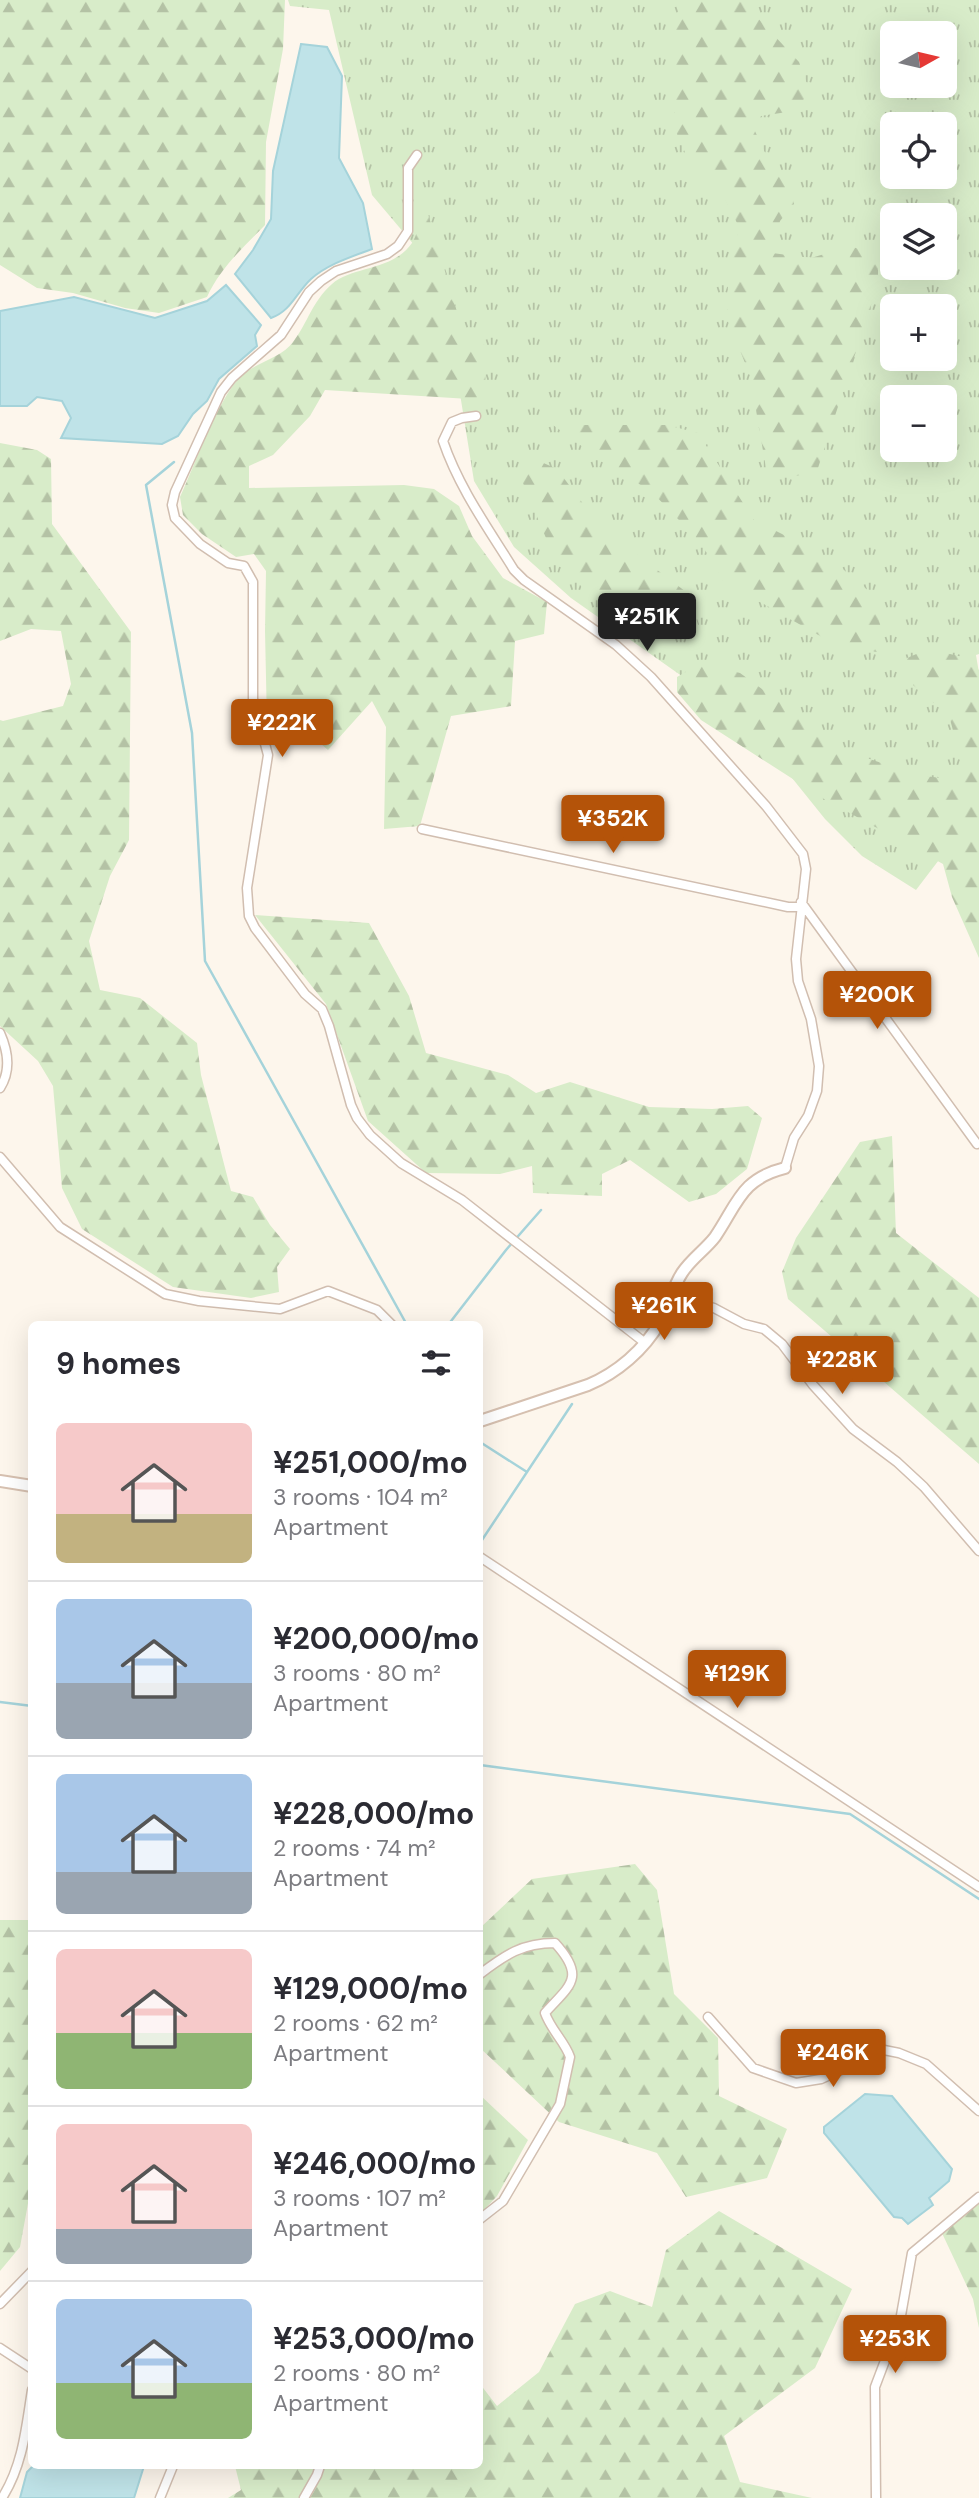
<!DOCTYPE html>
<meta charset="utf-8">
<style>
body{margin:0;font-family:"DM Sans",sans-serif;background:#f2f2f3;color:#2b2b33;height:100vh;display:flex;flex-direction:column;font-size:26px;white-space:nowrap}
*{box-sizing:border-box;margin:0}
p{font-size:23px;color:#7c7c81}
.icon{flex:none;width:38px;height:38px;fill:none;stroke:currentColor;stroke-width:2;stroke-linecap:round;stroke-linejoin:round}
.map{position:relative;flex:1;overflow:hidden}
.panel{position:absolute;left:28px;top:1321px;width:455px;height:1148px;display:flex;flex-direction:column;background:#fff;border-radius:10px;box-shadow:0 7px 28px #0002}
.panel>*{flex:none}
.needle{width:46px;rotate:82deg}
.fabs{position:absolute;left:880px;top:21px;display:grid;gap:14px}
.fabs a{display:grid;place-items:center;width:77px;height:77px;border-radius:10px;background:#fff;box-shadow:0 7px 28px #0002;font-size:35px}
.price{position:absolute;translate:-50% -60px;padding:0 16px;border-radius:7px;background:#b45309;color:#fff;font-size:23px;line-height:46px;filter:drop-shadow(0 2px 4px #0008)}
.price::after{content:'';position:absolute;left:50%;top:42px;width:21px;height:16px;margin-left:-10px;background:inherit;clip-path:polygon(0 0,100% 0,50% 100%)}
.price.selected{background:#222;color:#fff}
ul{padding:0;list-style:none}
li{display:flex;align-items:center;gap:21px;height:175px;padding:0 28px}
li+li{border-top:2px solid #e1e1e2}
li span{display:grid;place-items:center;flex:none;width:196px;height:140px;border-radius:10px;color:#555}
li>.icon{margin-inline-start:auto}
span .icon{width:84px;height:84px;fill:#fffc;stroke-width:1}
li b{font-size:30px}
h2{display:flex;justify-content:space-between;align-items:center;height:84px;padding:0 28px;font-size:30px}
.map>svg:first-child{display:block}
</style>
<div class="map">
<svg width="979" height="2498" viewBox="0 0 979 2498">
<defs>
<pattern id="grass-tufts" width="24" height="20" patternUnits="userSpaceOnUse" patternTransform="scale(1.75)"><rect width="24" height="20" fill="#d8ecc9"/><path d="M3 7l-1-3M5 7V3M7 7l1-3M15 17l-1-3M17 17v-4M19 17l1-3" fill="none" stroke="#b4c2a5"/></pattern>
<pattern id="forest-firs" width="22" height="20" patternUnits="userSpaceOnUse" patternTransform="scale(1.75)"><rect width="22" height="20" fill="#d8ecc9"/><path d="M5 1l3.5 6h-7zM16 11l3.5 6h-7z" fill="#b4c2a5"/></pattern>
</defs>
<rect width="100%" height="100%" fill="#fdf6ec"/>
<path fill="url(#grass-tufts)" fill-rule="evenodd" d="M288,0h691v654l-3,1 3,18 -21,162 -42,55 -54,-34 -37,-37 -78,-97 -176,-124 -57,-51 -40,-66 -18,-112 -30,-110 -54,-64 -43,-185 -39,-4zM892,33h53v53h-53zM892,124h53v53h-53zM892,215h53v53h-53zM892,306h53v53h-53zM892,397h53v53h-53z"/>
<path fill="url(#forest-firs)" d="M0,0h285l-2,49 -17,93 -1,83c-22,23 -45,43 -58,72l-48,16 -34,-5 -52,-15 -36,-5 -37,-23z
M680,0h61l58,62 11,30 -16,19 -33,5 -7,13 13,28 22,24 5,23 -14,17 -8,32 39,5 40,-12 27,11v27l-61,187 -21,5 -30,-8 -16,-93 -23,-56 1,-36 11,-56 -18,-36 -29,-23 -16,-36 -5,-83z
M423,197l40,135 23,14 -1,54 -160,-10 -15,26 -37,39 -24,11v22l155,-3 30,4 25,17 13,30 31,42 44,24 -3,32 -29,7 -4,65 -60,10 -31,110 -36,3 2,-102 -14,-26 -44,49 -22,-19 -39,-7 -2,-93 1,-60 -12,-17 -18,3 -34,-23 -19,-19 -3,-18c15,-32 37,-96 60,-120 14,-14 42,-19 53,-35 16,-21 18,-39 39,-58 20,-18 61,-13 80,-41 10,-14 3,-32 11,-46z
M553,425h114l31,8 56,87 46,23 44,27 27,23 13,45 -7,14 -41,-7 -113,-64 -22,-38 -50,-52 -41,-24z
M0,443l37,7 14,9 1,65 79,108 -2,208 -19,36 -21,65 11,49 40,8 57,45 4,32 30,116 22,6 17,28 20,24 -13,18 2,25 -28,6 -78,-11 -91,-58 -20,-41 -9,-102 -15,-25 -38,-35v-306l3,1 60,-15 8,-22 -10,-53 -30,-2 -31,12z
M521,453l36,16 27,36 38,38 68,52 8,30 -13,13 -52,-12 -50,-37 -37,-51 -26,-62z
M928,649l35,8 16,13v288l-27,-61 -9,-33 -119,-65 -123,-79 -24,-28v-15l24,-14 39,10 109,79 68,23 32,4 13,-17 -13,-46 -36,-31 -6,-27z
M255,915l114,8 40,73 17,57 82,22 28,18 34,-11 79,25 63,2 36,-3 14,12 -15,51 -31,25 -27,8 -59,-42 -28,14v22l-69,-3 -1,-27 -32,8 -74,-1 -58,-52 -42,-117z
M892,1136l4,97 83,65v166l-191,-165 -6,-27 14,-34 64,-96z
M635,1864l22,26 17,104 44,44 1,58 68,33 -20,49 -81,19 -29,-44 -98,-31 -79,-74v-120l52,-49z
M0,1920h32l-1,267 -11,60 -20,24z
M480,2095l48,45 -31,56 -17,18z
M979,2204v124l-6,-29 -32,-68z
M719,2211l133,78 -37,79 -91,68 16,46 72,16h-584l13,-8 -6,-24h245v-82l17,22 42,-34 36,-68 35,-13 42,16 14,-57z"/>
<path fill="#bfe3e8" stroke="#a5d3da" stroke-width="2" d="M301,44l26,3 15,29 -3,82 24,45 9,46c-21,8 -44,15 -61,30 -15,14 -20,32 -40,39l-36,-44 18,-24 18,-31 2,-48z
M226,285l35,40 -6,10 2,11 -38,33 -12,22 -14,13 -15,22 -16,8 -101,-6 10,-20 -9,-17 -25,-4 -10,9h-27v-95l74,-14 81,21 52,-17z
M865,2094l27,2 60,73 -3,12 -20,17 4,7 -25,19 -6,-6 -8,-1 -70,-84v-6z
M33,2466h111l-10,32h-114l7,-26z"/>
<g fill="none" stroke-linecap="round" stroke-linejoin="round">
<path stroke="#a5d3da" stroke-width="2.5" d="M174,462l-28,23 46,248 13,228 202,364
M448,1325l58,-75 35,-40
M480,1442l47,30
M480,1543l92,-139
M0,1702l32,4
M480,1765l370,49 129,85"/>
<defs>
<path id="street" d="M417,155l-9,13v63l-10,15 -11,8 -51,17 -15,10 -12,11 -28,43 -49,43 -11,14 -46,100 -3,13 3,13 25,26 28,19 16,3 9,16v117l15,56 -21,133 2,28 6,12 50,66 17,15 7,17 22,79 6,13 13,17 31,28 61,37 182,142
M476,416l-14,2 -10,4 -9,19c16,47 45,87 71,129l10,10 92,65 35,32 115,129 37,48 3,15 -10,90 2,22 13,38 8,47 -2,25 -9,25 -14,22 -9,30
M422,829l366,78h13
M801,902l176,242
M0,1033c8,18 11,38 0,55
M0,1157l60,70 105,67 34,7 81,8 48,-18 49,19 15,15
M671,1297l43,11 30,16 20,5 18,15 31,41 40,44 44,33 27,25 55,64
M480,1557l499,330
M480,1974c25,-19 42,-31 75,-31 32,35 14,43 -10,70 6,17 20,29 25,44l-10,47 -57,97 -23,18
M708,2017l45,51 43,15 25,-4 63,-29 15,3 27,11 53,47
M0,2304l32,-33
M0,2348l32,21
M2,2498c21,-33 24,-70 30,-108
M160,2498l13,-32
M304,2498l13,-23 3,-9
M876,2498l-1,-111 25,-66 12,-68 67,-56"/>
<path id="secondary" d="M480,1421l108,-36c29,-12 56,-35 72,-63 9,-15 12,-34 22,-49 9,-14 23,-23 33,-36 23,-34 26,-58 70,-69
M0,1481l32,5"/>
</defs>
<use href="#street" stroke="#d1beb0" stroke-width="11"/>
<use href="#secondary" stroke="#d6c0b0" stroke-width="14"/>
<use href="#street" stroke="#fff" stroke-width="8"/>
<use href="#secondary" stroke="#fff" stroke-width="10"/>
</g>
</svg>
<div class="fabs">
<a><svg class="needle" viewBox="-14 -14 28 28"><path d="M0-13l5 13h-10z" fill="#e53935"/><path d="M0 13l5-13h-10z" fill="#7c7c81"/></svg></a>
<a><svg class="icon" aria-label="locate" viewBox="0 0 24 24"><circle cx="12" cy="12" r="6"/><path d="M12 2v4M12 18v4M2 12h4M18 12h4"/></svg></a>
<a><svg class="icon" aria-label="layers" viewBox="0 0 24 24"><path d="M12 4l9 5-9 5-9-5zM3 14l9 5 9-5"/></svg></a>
<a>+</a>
<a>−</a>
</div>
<b class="price selected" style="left:647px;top:653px">¥251K</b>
<b class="price" style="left:282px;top:759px">¥222K</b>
<b class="price" style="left:613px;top:855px">¥352K</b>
<b class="price" style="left:877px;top:1031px">¥200K</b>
<b class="price" style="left:664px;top:1342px">¥261K</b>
<b class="price" style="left:842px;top:1396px">¥228K</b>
<b class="price" style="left:737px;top:1710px">¥129K</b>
<b class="price" style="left:833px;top:2089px">¥246K</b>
<b class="price" style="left:895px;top:2375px">¥253K</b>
<section class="panel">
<h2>9 homes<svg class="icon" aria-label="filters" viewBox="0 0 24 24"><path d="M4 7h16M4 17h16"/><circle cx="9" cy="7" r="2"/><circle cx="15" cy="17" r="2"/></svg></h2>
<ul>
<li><span style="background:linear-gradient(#f6c9c9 65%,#c2b280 0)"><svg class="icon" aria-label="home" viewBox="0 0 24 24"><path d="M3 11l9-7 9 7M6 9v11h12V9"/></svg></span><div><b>¥251,000/mo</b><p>3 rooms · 104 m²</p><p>Apartment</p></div></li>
<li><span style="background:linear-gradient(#a9c7e8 60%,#9aa5b1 0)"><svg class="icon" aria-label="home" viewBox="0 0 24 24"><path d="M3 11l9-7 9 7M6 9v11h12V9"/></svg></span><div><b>¥200,000/mo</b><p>3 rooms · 80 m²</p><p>Apartment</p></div></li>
<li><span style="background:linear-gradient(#a9c7e8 70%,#9aa5b1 0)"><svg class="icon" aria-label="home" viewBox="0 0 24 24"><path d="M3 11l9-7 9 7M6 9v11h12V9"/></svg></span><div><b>¥228,000/mo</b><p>2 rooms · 74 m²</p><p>Apartment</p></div></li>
<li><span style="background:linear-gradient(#f6c9c9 60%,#8fb573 0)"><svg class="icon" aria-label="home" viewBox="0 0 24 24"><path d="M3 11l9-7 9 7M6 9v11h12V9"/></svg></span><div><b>¥129,000/mo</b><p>2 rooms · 62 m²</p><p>Apartment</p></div></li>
<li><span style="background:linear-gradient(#f6c9c9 75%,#9aa5b1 0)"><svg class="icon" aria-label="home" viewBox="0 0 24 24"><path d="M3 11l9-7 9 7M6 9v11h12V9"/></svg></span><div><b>¥246,000/mo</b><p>3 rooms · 107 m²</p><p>Apartment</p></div></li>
<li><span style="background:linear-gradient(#a9c7e8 60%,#8fb573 0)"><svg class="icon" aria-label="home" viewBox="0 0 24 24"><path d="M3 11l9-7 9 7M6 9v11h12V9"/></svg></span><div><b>¥253,000/mo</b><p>2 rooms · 80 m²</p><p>Apartment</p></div></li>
</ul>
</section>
</div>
